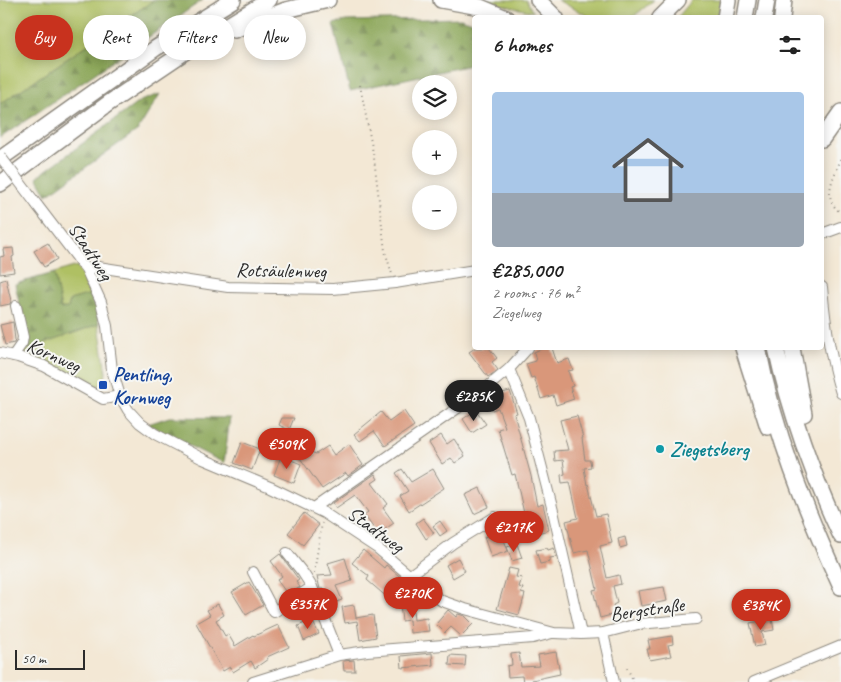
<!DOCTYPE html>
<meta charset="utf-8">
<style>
body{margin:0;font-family:Caveat,sans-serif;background:#f6f6f6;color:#222;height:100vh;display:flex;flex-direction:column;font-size:19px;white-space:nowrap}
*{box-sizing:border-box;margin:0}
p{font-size:16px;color:#767676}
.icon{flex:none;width:28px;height:28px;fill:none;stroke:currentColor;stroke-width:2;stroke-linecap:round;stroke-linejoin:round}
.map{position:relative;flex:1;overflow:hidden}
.drawer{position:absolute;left:472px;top:15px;width:352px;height:335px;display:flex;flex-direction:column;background:#fff;border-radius:5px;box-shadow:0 2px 12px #0003}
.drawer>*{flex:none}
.top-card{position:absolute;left:15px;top:15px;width:382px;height:45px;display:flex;gap:10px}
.fabs{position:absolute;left:412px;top:75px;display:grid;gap:10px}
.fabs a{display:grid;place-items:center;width:45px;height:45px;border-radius:50%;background:#fff;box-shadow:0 2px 12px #0003;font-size:25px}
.scale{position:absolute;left:15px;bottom:12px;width:70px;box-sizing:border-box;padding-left:5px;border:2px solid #2b2b2b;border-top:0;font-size:14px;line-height:18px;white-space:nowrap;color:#2b2b2b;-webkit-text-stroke:4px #f6f6f2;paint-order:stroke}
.price{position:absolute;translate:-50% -42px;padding:0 11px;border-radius:18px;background:#c8321e;color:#fff;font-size:16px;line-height:32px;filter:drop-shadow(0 1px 2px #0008)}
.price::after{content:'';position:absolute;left:50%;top:30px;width:15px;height:11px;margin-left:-8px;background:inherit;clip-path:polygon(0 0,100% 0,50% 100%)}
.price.selected{background:#222;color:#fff}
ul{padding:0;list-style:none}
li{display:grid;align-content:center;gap:10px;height:265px;padding:0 20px}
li+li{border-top:1px solid #e0e0e0}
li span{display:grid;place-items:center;height:155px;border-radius:5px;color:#555}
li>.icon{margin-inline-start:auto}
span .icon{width:90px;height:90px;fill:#fffc;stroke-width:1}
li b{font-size:21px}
h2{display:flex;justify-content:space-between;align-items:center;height:60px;padding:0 20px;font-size:21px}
.chip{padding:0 18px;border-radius:22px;background:#fff;box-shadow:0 2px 12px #0003;font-size:18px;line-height:45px}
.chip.selected{background:#c8321e;color:#fff}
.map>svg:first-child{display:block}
</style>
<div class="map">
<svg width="841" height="682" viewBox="0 0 841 682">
<defs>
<pattern id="forest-firs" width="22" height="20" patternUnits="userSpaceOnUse" patternTransform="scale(1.25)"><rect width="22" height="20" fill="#8ba659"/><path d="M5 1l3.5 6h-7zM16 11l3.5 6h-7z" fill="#72874a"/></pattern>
</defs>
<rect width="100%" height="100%" fill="#f6f6f2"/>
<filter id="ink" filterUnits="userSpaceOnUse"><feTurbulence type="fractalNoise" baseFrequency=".02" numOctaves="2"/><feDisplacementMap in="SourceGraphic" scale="10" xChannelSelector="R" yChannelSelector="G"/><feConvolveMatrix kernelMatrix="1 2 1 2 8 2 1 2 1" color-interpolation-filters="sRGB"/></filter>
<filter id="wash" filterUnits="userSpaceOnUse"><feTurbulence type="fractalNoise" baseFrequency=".0096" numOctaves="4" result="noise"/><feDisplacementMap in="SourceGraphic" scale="20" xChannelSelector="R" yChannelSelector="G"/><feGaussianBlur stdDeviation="1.12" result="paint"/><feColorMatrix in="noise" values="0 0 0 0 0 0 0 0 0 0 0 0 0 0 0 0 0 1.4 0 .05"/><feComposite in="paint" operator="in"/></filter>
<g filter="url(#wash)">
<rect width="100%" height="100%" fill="#f3e8d5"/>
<path fill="#afc063" stroke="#6d7647" d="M0,0h154l-154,104z
M481,0h45l7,12z
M557,0h97l-21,17 -41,1z
M692,0h29l-3,17 -41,1z
M77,266l14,28 -21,6 -2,8 -7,2 -7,-37z
M99,324l7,49 -2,9 -7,5h-9l-68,-35z"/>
<path fill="url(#forest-firs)" stroke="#5b6842" d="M154,0h49l-203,138v-34z
M461,18l14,5v41l-125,27 -17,-67 13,-3z
M160,94l-22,36 -91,65 -10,-18 103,-76z
M54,273l7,36 7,-1 2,-8 21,-6 6,15 2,15 -70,25 -14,-65z
M169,417l61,1 -6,45 -60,-30 -16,-9z"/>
<g id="blocks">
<path fill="#d9977a" d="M48,243l9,16 -13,8 -10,-16z
M13,248l1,8 -2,1 2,15 -14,2v-17l4,-1 -1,-7z
M6,279l5,22 -1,3 -10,2v-25z
M13,322l2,18 -1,3 -9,2 -5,-20z
M475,348h14l8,10 -5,4 6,8 -10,7 -19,-25z
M543,348h9l5,15 12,-4 4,11 -5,1 5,15 -3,1 4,12 -18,6 -3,-10 -12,4 -7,-22 -3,1 -5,-14 10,-3 -2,-9z
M510,391l7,22 -3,1 17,62 6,30 6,-2 6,26 -20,5 -14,-61 -3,1 -14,-46 7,-2 -7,-19 -6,2 -5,-13z
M476,410l10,14 -14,9 -9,-14z
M404,411l10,15 -29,20 -11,-15 -14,10 -6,-7 27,-22 8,10z
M577,416l6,22h-1l3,22h5l1,7 -7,1 3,17 1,-1 8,32 10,-2 6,29 -12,3 7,32 12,-3 2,9 -8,2 4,17 -4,2 2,9 -15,4 -7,-28 4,-1 -9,-39 -14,3 -8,-32 12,-3 -8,-36 -8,1 -1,-8 4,-1 -2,-14 -8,1 -1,-10 14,-1 -8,-30z
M282,418h12l-5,12 -10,-5z
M441,435l6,9 7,-5 11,17 -10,7 -4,-5 -9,6 -13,-21z
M242,442l18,7 -8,21 -18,-7z
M349,444l14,21 -15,11 -2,-3 -24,16 -22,-31 4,-9 12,5 12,-8 6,9z
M281,456l20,8 -7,19 -20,-8z
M402,469l9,13 22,-13 11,19 -35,23 -9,-15 8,-5 -12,-18z
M375,474l3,5 -6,4 16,21 -5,4 11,15 -16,11 -14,-19 4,-3 -13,-17 -19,13 -3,-5z
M480,488l9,19 -15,7 -9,-19z
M304,513l15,12 -16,20 -15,-12z
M423,518l11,15 -8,6 -10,-16z
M440,521l7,10 -7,5 -7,-10z
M501,531l7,20 -17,6 -7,-20z
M625,537l2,9 -7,2 -2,-9z
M517,544l5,14 -10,3 -5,-14z
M547,548l1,2 6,-2 2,9 -6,1v4l-10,2 -4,-14z
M363,550l21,18 2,-3 19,16 -16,18 -22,-19 2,-4 -17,-13z
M280,554l19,26 -3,2 4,5 -12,8 -11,-15 5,-4 -11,-15z
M345,558l7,23 -16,5 6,14 -12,4 -6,-15h-4l-3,-13 15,-1 -4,-12z
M458,558l7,13 -12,7 -7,-13z
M509,568l9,2 -2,7 6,1 -3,9 4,1 -2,5 4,1 -6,21 -22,-6z
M249,582l14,23 -17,10 -14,-23z
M664,587l3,14 -26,5 -3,-15z
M412,602l2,18 13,-2 2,13 -19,2 -1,-13 -7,1 -2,-17z
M218,604l6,11 -8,5 9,16 3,-2 7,12 18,-11 1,1 24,-11 11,22 -22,10 1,2 -13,9 -4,-7 -18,11 -3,-5 -7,4 -27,-48 14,-8 -3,-5z
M354,605l2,13 17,-3 3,22 -16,3 -3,-19 -12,2 -3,-16z
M448,610l8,7 2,-3 7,2 8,8 -12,12 -10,-9 -6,6 -9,-9z
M772,619l2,11 -12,2 3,13 -10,2 -5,-24z
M312,620l7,14 -15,7 -6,-15z
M672,636l1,8 -5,1 3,11 -21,4 -3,-11h3l-2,-9z
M556,652l4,22 -28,6 1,2h-10l-1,-6 -14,1 -1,-11 5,-1 -1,-11 8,-1 2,14 19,-1 -2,-11z
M432,653l1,12 -31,3 -1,-12z
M450,655l16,1 -1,10 -16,-1z
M354,660l1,11h-11l-1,-10z"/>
</g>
</g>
<g filter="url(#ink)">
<use href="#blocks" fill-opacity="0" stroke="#8f8a80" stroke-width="1"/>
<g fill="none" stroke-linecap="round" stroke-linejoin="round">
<defs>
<path id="minor" d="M37,205l49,64 15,33 6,24 5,44 8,26 8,14 12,13 15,11 48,25 67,28 54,26 53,35 51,43 14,10 23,8 89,24 27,1 22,-1 35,-9 58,-5
M822,234l19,-7
M86,269l12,-2 130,20 105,2 62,-6 80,-13
M822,287c3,36 8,71 19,106
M0,353l18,4 26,9 59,33 17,-3
M13,356l9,-13 1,-6 -7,-31
M509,369l20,49 24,93 28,123
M314,508l171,-119 24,-20 19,-21
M287,553l16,20 9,14
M253,572l21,40 38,-25 27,68
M409,576l44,-33 42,-26
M603,633l11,49
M253,682l86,-27 28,-4 166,-13 19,-5
M754,682l87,-36"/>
<path id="highway" d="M441,0l39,7 26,11
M538,0l18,18
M660,18l18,-18
M725,18l3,-18
M745,18l3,-18
M764,18l3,-18
M782,18l2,-18
M234,30l52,-20 42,-10
M822,139l19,-27
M0,159l156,-111 77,-48
M0,184l109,-81 80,-54 80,-49
M743,348l25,79
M758,348c16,83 47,161 83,239
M776,348c13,61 38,131 65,188
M792,348l12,66"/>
</defs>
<use href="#minor" stroke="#8f8a80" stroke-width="12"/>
<use href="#highway" stroke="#8f8a80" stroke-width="18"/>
<path stroke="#8f8a80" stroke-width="2" stroke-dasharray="1 4" stroke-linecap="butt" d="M360,85l14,73 11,93 7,23
M841,159c-8,20 -20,39 0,54
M314,573l8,-50
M627,668l7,14"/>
<use href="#minor" stroke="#fff" stroke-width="10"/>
<use href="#highway" stroke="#fff" stroke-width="15"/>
<defs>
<path id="minor-bridge" d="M0,156l37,49"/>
</defs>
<use href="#minor-bridge" stroke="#8f8a80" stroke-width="12" stroke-linecap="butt"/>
<use href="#minor-bridge" stroke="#fff" stroke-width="10"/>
</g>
</g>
<rect fill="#1a4fb4" stroke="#f6f6f2" stroke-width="2" x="98" y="380" width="10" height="10" rx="2.5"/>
<circle fill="#0f9aa8" stroke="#f6f6f2" stroke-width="2" cx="660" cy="449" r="5"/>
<g text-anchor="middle" stroke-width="4" stroke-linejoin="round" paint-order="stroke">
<g font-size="20" fill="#2b2b2b" stroke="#f6f6f2">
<text transform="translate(91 251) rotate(57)" y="7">Stadtweg</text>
<text transform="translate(281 270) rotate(1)" y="7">Rotsäulenweg</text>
<text transform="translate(54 355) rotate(24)" y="7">Kornweg</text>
<text transform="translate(376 529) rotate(36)" y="7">Stadtweg</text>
<text transform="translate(647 609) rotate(-8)" y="7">Bergstraße</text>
</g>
<g font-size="20" font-weight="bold" fill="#164399" stroke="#f6f6f2" text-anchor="start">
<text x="113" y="381">Pentling,<tspan x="113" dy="23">Kornweg</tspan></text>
</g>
<g font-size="20" font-weight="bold" fill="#0d838f" stroke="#f6f6f2" text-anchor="start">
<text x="670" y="456">Ziegetsberg</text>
</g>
</g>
</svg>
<div class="fabs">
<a><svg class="icon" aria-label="layers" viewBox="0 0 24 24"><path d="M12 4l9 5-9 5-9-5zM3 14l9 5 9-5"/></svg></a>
<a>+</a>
<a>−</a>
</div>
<div class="scale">50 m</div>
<b class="price selected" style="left:474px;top:422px">€285K</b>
<b class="price" style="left:287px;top:470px">€509K</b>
<b class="price" style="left:514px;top:553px">€217K</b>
<b class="price" style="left:413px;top:619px">€270K</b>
<b class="price" style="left:308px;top:630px">€357K</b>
<b class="price" style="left:761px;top:631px">€384K</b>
<div class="top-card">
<a class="chip selected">Buy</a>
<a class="chip">Rent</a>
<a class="chip">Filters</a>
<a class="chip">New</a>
</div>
<section class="drawer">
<h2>6 homes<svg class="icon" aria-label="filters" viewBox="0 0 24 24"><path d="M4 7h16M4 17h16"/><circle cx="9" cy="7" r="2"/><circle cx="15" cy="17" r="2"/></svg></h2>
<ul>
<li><span style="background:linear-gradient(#a9c7e8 65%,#9aa5b1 0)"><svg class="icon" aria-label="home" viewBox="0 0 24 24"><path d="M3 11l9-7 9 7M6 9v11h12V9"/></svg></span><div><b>€285,000</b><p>2 rooms · 76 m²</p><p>Ziegelweg</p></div></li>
</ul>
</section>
</div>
